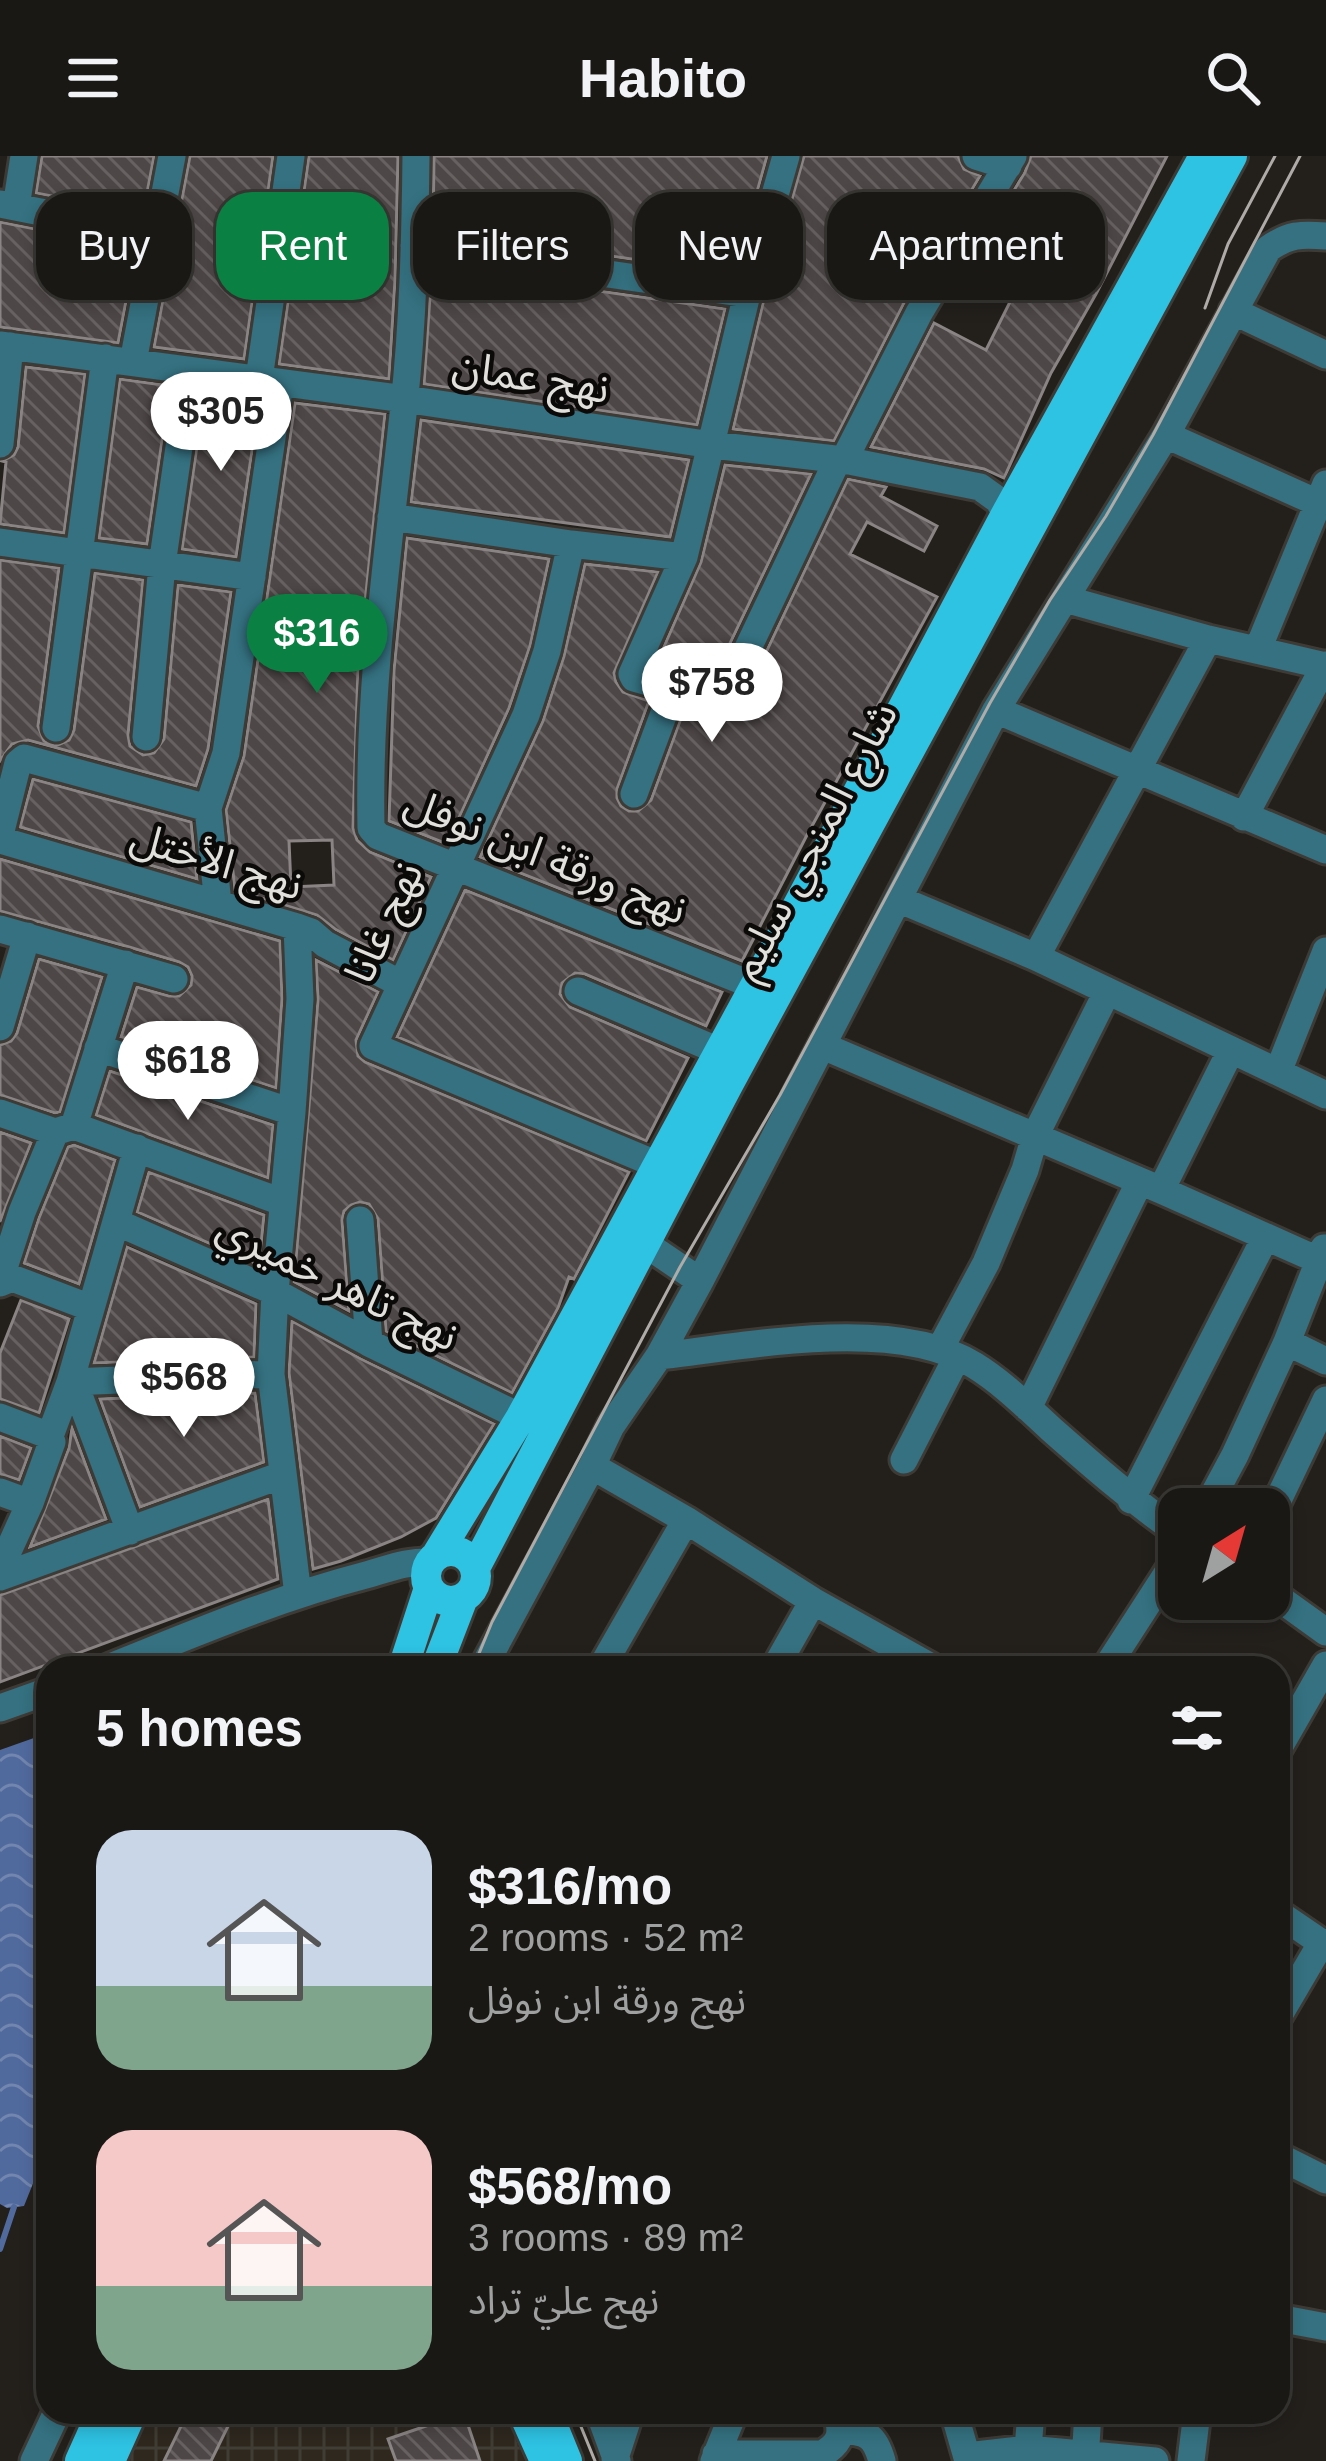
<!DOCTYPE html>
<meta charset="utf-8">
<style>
body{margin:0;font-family:Arial,"Noto Sans Arabic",sans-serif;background:#23211e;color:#f1f3f6;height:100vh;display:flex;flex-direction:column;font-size:45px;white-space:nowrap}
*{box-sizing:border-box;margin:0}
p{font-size:39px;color:#9fa0a0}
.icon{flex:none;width:66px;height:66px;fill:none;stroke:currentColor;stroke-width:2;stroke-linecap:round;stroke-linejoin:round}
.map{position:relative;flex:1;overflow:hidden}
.panel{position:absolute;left:36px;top:1500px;width:1254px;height:768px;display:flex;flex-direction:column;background:#1a1815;border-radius:36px;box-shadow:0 6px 18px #0003,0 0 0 3px #383734}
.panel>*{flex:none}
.banner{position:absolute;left:36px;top:36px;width:1254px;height:108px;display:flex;gap:24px}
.needle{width:78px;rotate:37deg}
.controls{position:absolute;left:1158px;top:1332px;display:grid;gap:24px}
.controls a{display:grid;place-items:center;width:132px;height:132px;border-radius:24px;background:#1a1815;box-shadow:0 6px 18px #0003,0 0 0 3px #383734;font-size:60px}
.price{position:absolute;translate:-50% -102px;padding:0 27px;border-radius:42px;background:#fff;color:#222;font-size:39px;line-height:78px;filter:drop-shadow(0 3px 6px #0008)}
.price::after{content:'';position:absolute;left:50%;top:72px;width:36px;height:27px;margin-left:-18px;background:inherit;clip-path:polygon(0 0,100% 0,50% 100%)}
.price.active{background:#0b8043;color:#fff}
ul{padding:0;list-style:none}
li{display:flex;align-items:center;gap:36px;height:300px;padding:0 60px}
li span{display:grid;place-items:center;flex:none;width:336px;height:240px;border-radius:36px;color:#555}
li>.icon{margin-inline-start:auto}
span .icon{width:144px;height:144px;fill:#fffc;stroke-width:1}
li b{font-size:51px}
h2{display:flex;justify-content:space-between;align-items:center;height:144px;padding:0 60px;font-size:51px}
.chip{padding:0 42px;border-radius:36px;background:#1a1815;box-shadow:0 6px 18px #0003,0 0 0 3px #383734;font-size:42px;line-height:108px}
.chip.active{background:#0b8043;color:#fff}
header{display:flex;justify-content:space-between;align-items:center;height:156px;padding:0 60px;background:#1a1815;font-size:54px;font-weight:700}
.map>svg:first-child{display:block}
</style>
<header><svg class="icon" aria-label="menu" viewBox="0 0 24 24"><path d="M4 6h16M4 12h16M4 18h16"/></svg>Habito<svg class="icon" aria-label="search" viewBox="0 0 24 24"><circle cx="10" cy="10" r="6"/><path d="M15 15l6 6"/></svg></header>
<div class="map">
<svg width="1326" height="2305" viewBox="0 0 1326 2305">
<defs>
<pattern id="industrial-grid" width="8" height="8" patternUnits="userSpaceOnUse" patternTransform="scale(3)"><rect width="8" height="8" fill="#2e281f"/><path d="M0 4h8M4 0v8" fill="none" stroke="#423d34"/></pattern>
<pattern id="water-waves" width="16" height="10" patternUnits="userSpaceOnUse" patternTransform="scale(3)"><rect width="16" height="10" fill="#516a9e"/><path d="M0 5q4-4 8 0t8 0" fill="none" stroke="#7286af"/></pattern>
<pattern id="building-back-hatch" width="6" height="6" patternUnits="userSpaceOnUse" patternTransform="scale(3)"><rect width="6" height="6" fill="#4e4747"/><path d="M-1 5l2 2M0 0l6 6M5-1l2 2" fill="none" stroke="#676161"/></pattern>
</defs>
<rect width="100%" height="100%" fill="#23201c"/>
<path fill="url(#industrial-grid)" d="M151,2256h197l6,15 34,-15h116l21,49h-396z"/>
<path fill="url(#water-waves)" d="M48,1577v413l-24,60 -17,2 -7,-4v-454z"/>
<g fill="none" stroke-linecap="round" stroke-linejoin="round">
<path stroke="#516a9e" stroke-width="6" d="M0,2093l14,-42"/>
</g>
<path fill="url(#building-back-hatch)" stroke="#8b8484" stroke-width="3" fill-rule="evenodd" d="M42,0h112l-11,58 -107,-21z
M190,0h83l-29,203 -90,-12z
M309,0h89l-3,124 -6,99 -110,-15z
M434,0h333l-33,118 -301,-44z
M804,0h154l6,13 16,7 -77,129 -69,136 -101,-12 31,-130z
M1031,0h136l-71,138 -45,79 -47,105 -20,-9 -113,-22 63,-124 52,27 33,-66 -47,-24 53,-88z
M0,66l136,27 -18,94 -118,-16z
M432,111l293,42 -28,116 -273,-41z
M26,211l59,7 -21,159 -64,-9 6,-62 -4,-1 12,-6 4,-8z
M120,223l50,7 -23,158 -48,-6z
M205,235l55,7 -24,159 -54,-8z
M295,247l90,11 -27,254 -5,160 4,12 13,12 61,25 -38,83 -58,-31 -18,-14 -82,-25 -9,-80 18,-54zM332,684l2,45 -43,2 -2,-46z
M421,264l268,40 -19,77 -259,-35z
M725,309l86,9 -98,205 -57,-14 45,-103z
M848,323l38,8 -5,9 56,30 -13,25 -57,-29 -17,32 87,43 -131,240 -64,124 -262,-104 63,-136 21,-65 21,-92 73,8 -44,101 2,9 7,10 26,9 -32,88v9l4,8 8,5h9l13,-11 33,-90 38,7 21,-16z
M407,382l142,21 -19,87 -21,62 -62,136 -58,-23 5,-151z
M0,404l59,8 -21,158 6,15 11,5 14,-6 5,-10 21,-157 48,7 -15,155 2,11 13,9 11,-2 10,-14 14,-154 53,7 -23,157 -12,37 -168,-46 -16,4 -12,17z
M33,623l158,43 6,57 -177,-52z
M0,703l280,82 2,58 -6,89 -155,-51 16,-50 32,9h10l12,-11 1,-9 -4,-9 -9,-5 -50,-15 -129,-36z
M465,734l257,102 -16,34 -121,-52 -10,-1 -13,10 -2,11 10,13 118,51 -42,83 -249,-104z
M39,803l63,18 -42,135 -5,1 -55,-18v-50l11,-4 6,-8z
M316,804l62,32 -22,48 2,16 7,6 264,110 -55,107 -5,-2 -11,31 -46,85 -126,-62 -8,-112 -9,-15 -9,-2 -9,3 -7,6 -2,9 7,91 -55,-29 24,-282z
M110,915l163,54 -5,53 -172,-63z
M0,976l31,11 -31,79z
M74,989l41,15 -36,124 -55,-21 15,-45 29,-71z
M149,1016l115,43 -5,50 -122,-53z
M127,1091l129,57 -2,53 -160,6z
M21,1144l48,19 -30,94 -39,-14v-46z
M292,1165l69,38 133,65 -58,94 -35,19 -60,24 -28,8 -24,-196z
M255,1237l9,69 -124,45 -40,-108z
M72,1272l34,91 -76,28 39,-99z
M0,1280l31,12 -12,32 -19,-6z
M268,1343l10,80 -278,103v-87z
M188,2256h47l-24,49h-47z
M464,2257l16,48h-84l-8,-22z"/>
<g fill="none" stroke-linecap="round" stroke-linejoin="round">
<defs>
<path id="minor" d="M416,0c-1,83 -3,167 -12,249 -15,142 -36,280 -33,423l7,8 377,150
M976,0l32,10
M0,48l157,31
M16,51l8,-51
M414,90l333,48
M1233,155l93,44
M0,189l405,54 307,46 132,15 136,27 18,13 17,28
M133,206l39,-206
M259,223l32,-223
M1166,279l152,68
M0,288l10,-98
M844,304l75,-147 94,-157
M391,361l180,27 113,13
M0,386l252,35
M571,388l-24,107 -21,64 -153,331 285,119
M1065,443l143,40 118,27
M1258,493l68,-165
M673,533l46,10 8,-7 111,-233
M996,554l330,140
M56,572l49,-370
M146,581l16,-172 28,-194
M634,638l39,-105 -39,-11 -2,-4 52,-117 63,-263 39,-138
M1244,661l81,-152
M0,679l18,-72 6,-5 184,50
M0,684l297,87 14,5 14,12 76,40
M898,743l138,58 290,138
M218,748l-10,-96 18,-55 54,-370
M297,771l3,72 -8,113 -17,180 -4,82 27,221
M0,773l174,50
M1036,801l172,-318
M578,835l141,60
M0,871l27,-91
M823,890l338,144 157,70
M98,892l194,64
M1278,916l48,-121
M0,957l55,19 19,-6 208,76
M74,970l51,-162
M1161,1034l70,-140
M360,1064l9,123
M116,1066l159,70 94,51 152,74
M644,1087l56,38 -41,75 -48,70 -19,40 94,54 127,81 120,67
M0,1124l22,-68 33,-80
M700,1125l296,-571 170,-275 102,-186c21,-15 33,-15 58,-13
M0,1127l12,-5 79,30
M1287,1186l39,19
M940,1193l46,-86 39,-93 10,-34 72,-144
M659,1200c90,-10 235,-40 315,9 28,17 53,42 77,64 42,37 82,72 128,104
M70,1226l201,-8
M74,1226l56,149
M1028,1252l112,-227
M0,1261l50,19
M904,1304l53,-103
M0,1336l30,11
M1131,1344l134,-262
M1206,1353l29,-54 52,-113 37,-94
M1269,1363l57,-119
M0,1413l30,-66 22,-61 -2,-6 20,-54 67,-234
M0,1421l282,-102
M1269,1435l57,41
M108,1512c85,-34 169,-70 258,-93 26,-7 36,-13 64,-13
M483,1512l109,-202
M601,1512l85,-148
M775,1512l38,-67
M1106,1512l73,-113
M0,1552l48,-17
M1278,1593l48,-84
M1278,1757l48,33
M1278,1861l44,-75
M1278,2000l48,24
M1278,2162l48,9
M599,2256l18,49
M954,2256l14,49
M842,2274c26,2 33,6 40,31
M1028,2293l3,-37
M716,2298h106c20,-11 21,-22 14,-42
M967,2300l61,-7 127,12
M615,2302l15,-46
M34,2305l23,-49
M714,2305l20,-49
M1085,2305l3,-49
M1191,2305l6,-49"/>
<path id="major" d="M426 1420a25 25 0 1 1 50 0a25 25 0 1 1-50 0Z
M436,1400l85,-139 234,-431 251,-472 198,-358
M475,1412l253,-483 504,-929
M403,1512l26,-80
M436,1512l27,-70
M523,2256l22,49
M547,2256l20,49
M80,2305l22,-49
M110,2305l22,-49"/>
</defs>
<use href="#minor" stroke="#3e3b37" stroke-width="33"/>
<use href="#major" stroke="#3e3b37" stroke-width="36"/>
<use href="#minor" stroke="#357181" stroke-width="27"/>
<use href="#major" stroke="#2ec2e3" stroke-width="30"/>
<path stroke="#aeaba8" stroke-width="3" d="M1205,152l23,-64 47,-88
M473,1512l19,-46 188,-355 100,-172 210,-392 60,-103 56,-84 47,-81 147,-279
M575,2256l20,49"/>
</g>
<g text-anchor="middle" stroke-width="9" stroke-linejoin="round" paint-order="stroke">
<g font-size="42" fill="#e2e0dd" stroke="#0b0a08">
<text transform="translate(531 220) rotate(9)" y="15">نهج عمان</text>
<text transform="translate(813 684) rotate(-62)" y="15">شارع المنجي سليم</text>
<text transform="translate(546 699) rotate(22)" y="15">نهج ورقة ابن نوفل</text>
<text transform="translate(217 704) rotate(17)" y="15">نهج الأختل</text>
<text transform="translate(383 766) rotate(-65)" y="15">نهج غانا</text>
<text transform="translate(338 1125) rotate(26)" y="15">نهج تاهر خميري</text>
</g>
</g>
</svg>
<div class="controls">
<a><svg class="needle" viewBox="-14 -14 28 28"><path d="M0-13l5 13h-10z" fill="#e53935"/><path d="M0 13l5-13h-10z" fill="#9fa0a0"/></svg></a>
</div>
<b class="price" style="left:221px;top:318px">$305</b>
<b class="price active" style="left:317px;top:540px">$316</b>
<b class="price" style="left:712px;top:589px">$758</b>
<b class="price" style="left:188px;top:967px">$618</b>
<b class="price" style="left:184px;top:1284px">$568</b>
<div class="banner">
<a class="chip">Buy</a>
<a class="chip active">Rent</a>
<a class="chip">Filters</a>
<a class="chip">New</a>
<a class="chip">Apartment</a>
</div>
<section class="panel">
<h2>5 homes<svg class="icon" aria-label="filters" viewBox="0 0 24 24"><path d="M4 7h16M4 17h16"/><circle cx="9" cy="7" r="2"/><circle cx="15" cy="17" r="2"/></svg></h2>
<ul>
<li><span style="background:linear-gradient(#c9d6e8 65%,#7fa58c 0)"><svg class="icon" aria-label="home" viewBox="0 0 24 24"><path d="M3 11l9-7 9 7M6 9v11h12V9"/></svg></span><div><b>$316/mo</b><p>2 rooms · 52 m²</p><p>نهج ورقة ابن نوفل</p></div></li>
<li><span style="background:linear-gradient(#f6c9c9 65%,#7fa58c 0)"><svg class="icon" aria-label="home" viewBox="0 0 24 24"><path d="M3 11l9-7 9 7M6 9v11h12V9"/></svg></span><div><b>$568/mo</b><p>3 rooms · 89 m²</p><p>نهج عليّ تراد</p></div></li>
</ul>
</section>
</div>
